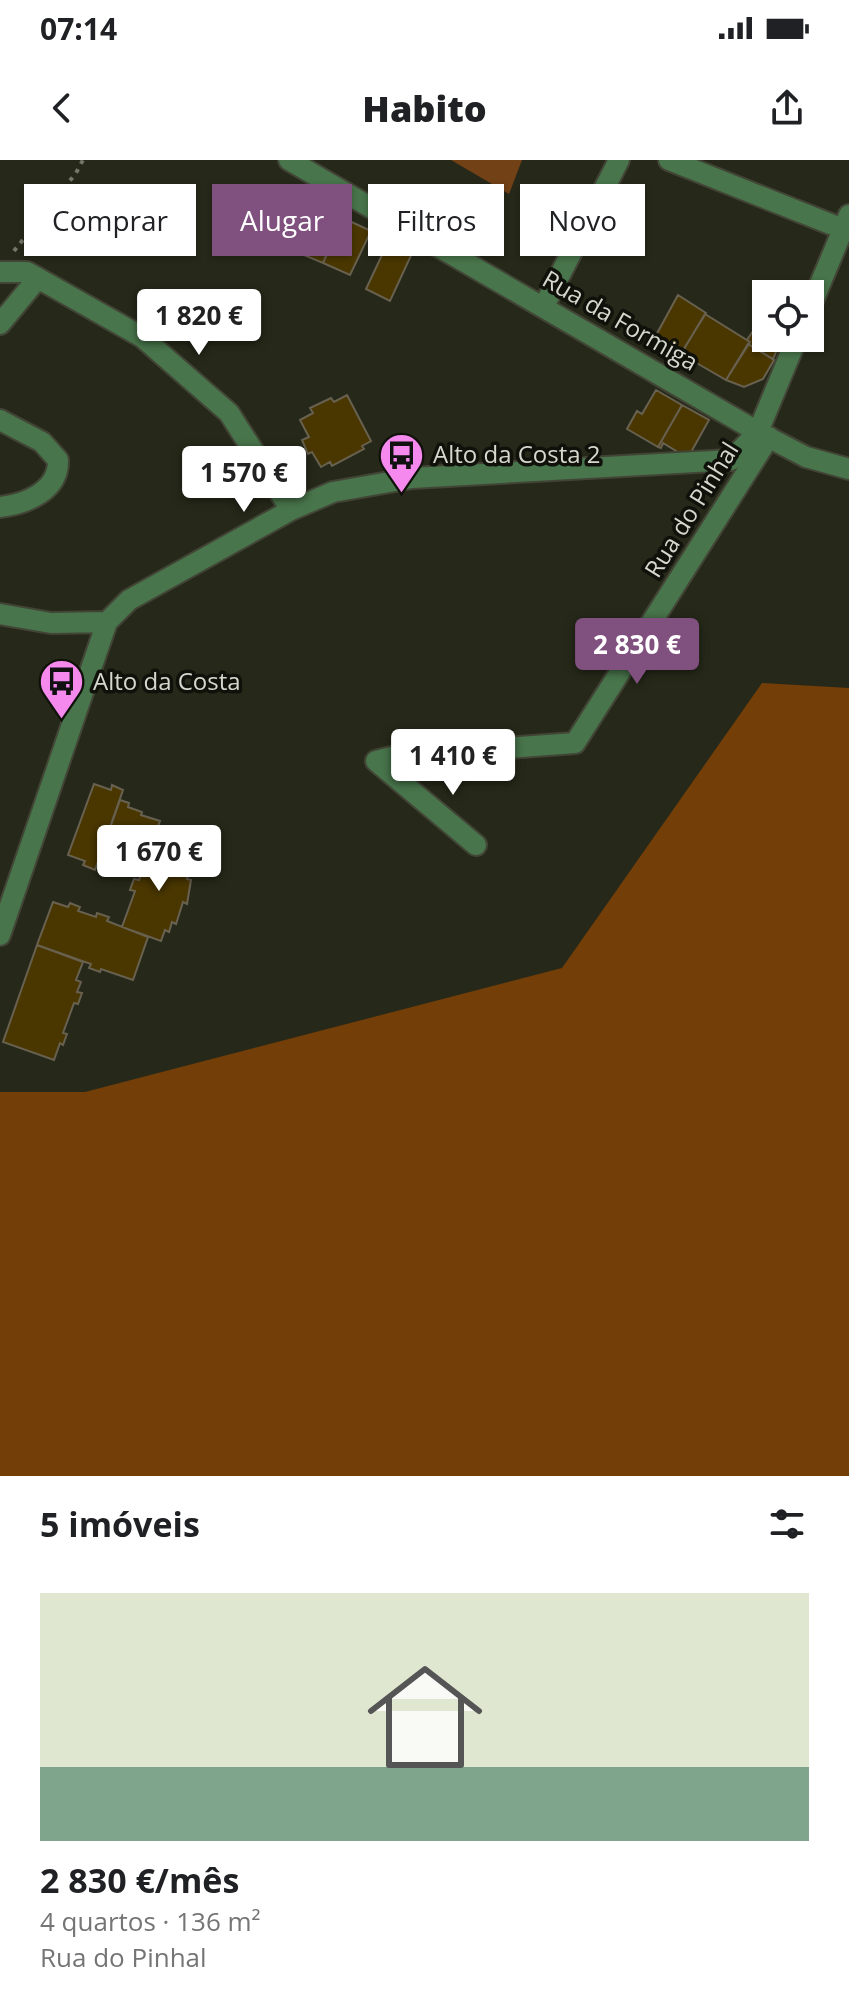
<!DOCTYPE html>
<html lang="pt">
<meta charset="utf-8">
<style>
body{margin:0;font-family:"Open Sans",sans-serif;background:#f6f6f6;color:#202124;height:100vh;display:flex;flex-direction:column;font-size:30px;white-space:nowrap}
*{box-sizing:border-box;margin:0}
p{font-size:26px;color:#757577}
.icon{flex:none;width:44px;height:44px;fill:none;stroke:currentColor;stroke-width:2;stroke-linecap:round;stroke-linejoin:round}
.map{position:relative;height:1316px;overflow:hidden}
.panel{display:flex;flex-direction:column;background:#fff;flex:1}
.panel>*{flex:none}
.banner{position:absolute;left:24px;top:24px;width:802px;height:72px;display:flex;gap:16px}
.controls{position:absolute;left:752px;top:120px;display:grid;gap:16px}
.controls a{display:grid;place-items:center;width:72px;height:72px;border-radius:0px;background:#fff;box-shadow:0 2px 6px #0004;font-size:40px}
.price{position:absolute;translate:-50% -68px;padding:0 18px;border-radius:8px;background:#fff;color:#222;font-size:26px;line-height:52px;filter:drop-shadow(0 2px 4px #0008)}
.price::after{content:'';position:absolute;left:50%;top:48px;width:24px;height:18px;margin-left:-12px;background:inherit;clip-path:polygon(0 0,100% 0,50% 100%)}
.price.on{background:#80507f;color:#fff}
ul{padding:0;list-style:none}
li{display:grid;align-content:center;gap:16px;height:424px;padding:0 40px}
li span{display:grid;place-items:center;height:248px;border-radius:0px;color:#555}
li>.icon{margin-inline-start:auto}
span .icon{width:144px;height:144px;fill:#fffc;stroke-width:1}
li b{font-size:34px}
h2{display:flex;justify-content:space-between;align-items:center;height:96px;padding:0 40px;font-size:34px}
.pill{padding:0 28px;border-radius:0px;background:#fff;box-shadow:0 2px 6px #0004;font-size:28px;line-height:72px}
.pill.on{background:#80507f;color:#fff}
.status{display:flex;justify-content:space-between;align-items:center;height:56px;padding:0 40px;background:#fff;direction:ltr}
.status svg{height:22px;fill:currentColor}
header{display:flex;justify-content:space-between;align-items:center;height:104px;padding:0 40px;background:#fff;font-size:36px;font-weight:800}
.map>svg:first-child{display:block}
</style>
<div class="status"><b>07:14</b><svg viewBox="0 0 49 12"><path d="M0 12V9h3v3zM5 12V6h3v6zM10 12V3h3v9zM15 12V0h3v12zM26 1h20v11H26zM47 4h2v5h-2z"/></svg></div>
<header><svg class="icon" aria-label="back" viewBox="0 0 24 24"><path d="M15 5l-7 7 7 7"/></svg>Habito<svg class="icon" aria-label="share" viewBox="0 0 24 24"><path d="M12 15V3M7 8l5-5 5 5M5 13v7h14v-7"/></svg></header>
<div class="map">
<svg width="849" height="1316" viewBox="0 0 849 1316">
<rect width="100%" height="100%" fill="#262919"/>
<path fill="#724116" d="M451,0h71l-13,34z"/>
<path fill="#743e08" d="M762,523l87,5v788h-849v-384h85l477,-124z"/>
<path fill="#4a3700" stroke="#686150" stroke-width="2" d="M284,32l59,26 -20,45 -50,-21 7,-17 -8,-4z
M343,58l28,13 -21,44 -27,-12z
M390,78l24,11 -24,52 -24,-12z
M678,135l28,18 -26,42 -26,-16z
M705,154l45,28 -24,38 -45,-26z
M763,156l3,1v21h16l-9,21 -25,-15 2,-2 -3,-2z
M748,184l26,16 -11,19 -19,8 -18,-7z
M656,230l26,15 -24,42 -31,-18 10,-18 5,3z
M347,235l24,46 -9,5 2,3 -32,17 -2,-4 -9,5 -9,-15 -4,2 -6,-14 7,-3 -9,-17 13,-7 -3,-5 21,-10 3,4z
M682,245l27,15 -19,34h-9l-18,-11 -2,5 -3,-1z
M94,624l17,6 1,-5 11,5 -28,80 -12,-5 2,-4 -17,-6z
M120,640l9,3 -1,4 14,5 -1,3 19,6 -16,45 -19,-6 -1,3 -14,-5 -2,4 -9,-3z
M153,683l37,13 -4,12 4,2 -3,9 4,1 -4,24 -4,-2 -7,22 -4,-2 -3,10 -4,-2 -4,11 -39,-14 13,-36 -5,-1 4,-11 5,1z
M53,742l15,5 2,-4 10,4 -2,4 18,6 1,-4 12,4 -2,4 41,16 -15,43 -32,-11 -1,3 -11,-4 2,-4 -54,-19z
M37,785l46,17 -7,18 5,2 -4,10 5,1 -4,11 -4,-1 -11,30 4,1 -4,11 -3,-2 -6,17 -51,-18z"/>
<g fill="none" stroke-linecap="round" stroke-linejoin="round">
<defs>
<path id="minor" d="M289,0l469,272 48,25 43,12
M669,0l174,69
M0,112h27l115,65 87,76 62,97
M544,146l75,-146
M810,148l39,-93
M0,164l38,-46
M0,260l42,22 16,18c1,31 -32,44 -58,47
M0,454l51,9 56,-1
M476,685l-100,-84 20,-5 179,-13 194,-306
M0,775l107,-313 22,-22 162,-90 42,-18 79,-14 319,-18 27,-28 39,-94"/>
</defs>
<use href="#minor" stroke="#424536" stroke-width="24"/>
<path stroke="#737668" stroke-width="4" stroke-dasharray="4 6" stroke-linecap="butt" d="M14,91l62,-78 7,-13"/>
<use href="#minor" stroke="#48754b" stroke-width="20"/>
</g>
<defs>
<symbol id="bus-pin" viewBox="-11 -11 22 30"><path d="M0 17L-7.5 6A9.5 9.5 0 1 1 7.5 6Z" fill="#f589ee" stroke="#10110a"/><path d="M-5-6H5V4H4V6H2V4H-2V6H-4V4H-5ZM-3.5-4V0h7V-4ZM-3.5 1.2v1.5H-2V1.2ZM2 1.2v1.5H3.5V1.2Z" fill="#111"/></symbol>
</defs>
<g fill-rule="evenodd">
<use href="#bus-pin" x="376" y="270" width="51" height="69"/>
<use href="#bus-pin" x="36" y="496" width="51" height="69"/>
</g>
<g text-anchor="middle" stroke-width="7" stroke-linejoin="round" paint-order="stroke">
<g font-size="24" fill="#d6d8ce" stroke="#10110a">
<text transform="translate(620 161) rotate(30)" y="8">Rua da Formiga</text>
<text transform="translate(692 350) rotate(-58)" y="8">Rua do Pinhal</text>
</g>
<g font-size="24" fill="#d6d8ce" stroke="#10110a" text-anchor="start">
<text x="433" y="303">Alto da Costa 2</text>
<text x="93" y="530">Alto da Costa</text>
</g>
</g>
</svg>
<div class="controls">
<a><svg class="icon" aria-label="locate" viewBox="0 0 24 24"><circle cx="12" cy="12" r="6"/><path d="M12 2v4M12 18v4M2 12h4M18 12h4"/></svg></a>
</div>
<b class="price" style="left:199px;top:197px">1 820 €</b>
<b class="price" style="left:244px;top:354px">1 570 €</b>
<b class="price on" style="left:637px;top:526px">2 830 €</b>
<b class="price" style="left:453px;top:637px">1 410 €</b>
<b class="price" style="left:159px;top:733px">1 670 €</b>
<div class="banner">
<a class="pill">Comprar</a>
<a class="pill on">Alugar</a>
<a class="pill">Filtros</a>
<a class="pill">Novo</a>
</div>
</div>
<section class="panel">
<h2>5 imóveis<svg class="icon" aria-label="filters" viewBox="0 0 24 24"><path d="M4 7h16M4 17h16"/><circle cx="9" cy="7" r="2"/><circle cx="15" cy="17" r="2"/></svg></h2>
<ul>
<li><span style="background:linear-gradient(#dfe7d0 70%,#7fa58c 0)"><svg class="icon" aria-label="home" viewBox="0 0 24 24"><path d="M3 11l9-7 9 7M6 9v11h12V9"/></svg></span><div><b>2 830 €/mês</b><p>4 quartos · 136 m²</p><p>Rua do Pinhal</p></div></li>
</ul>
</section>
